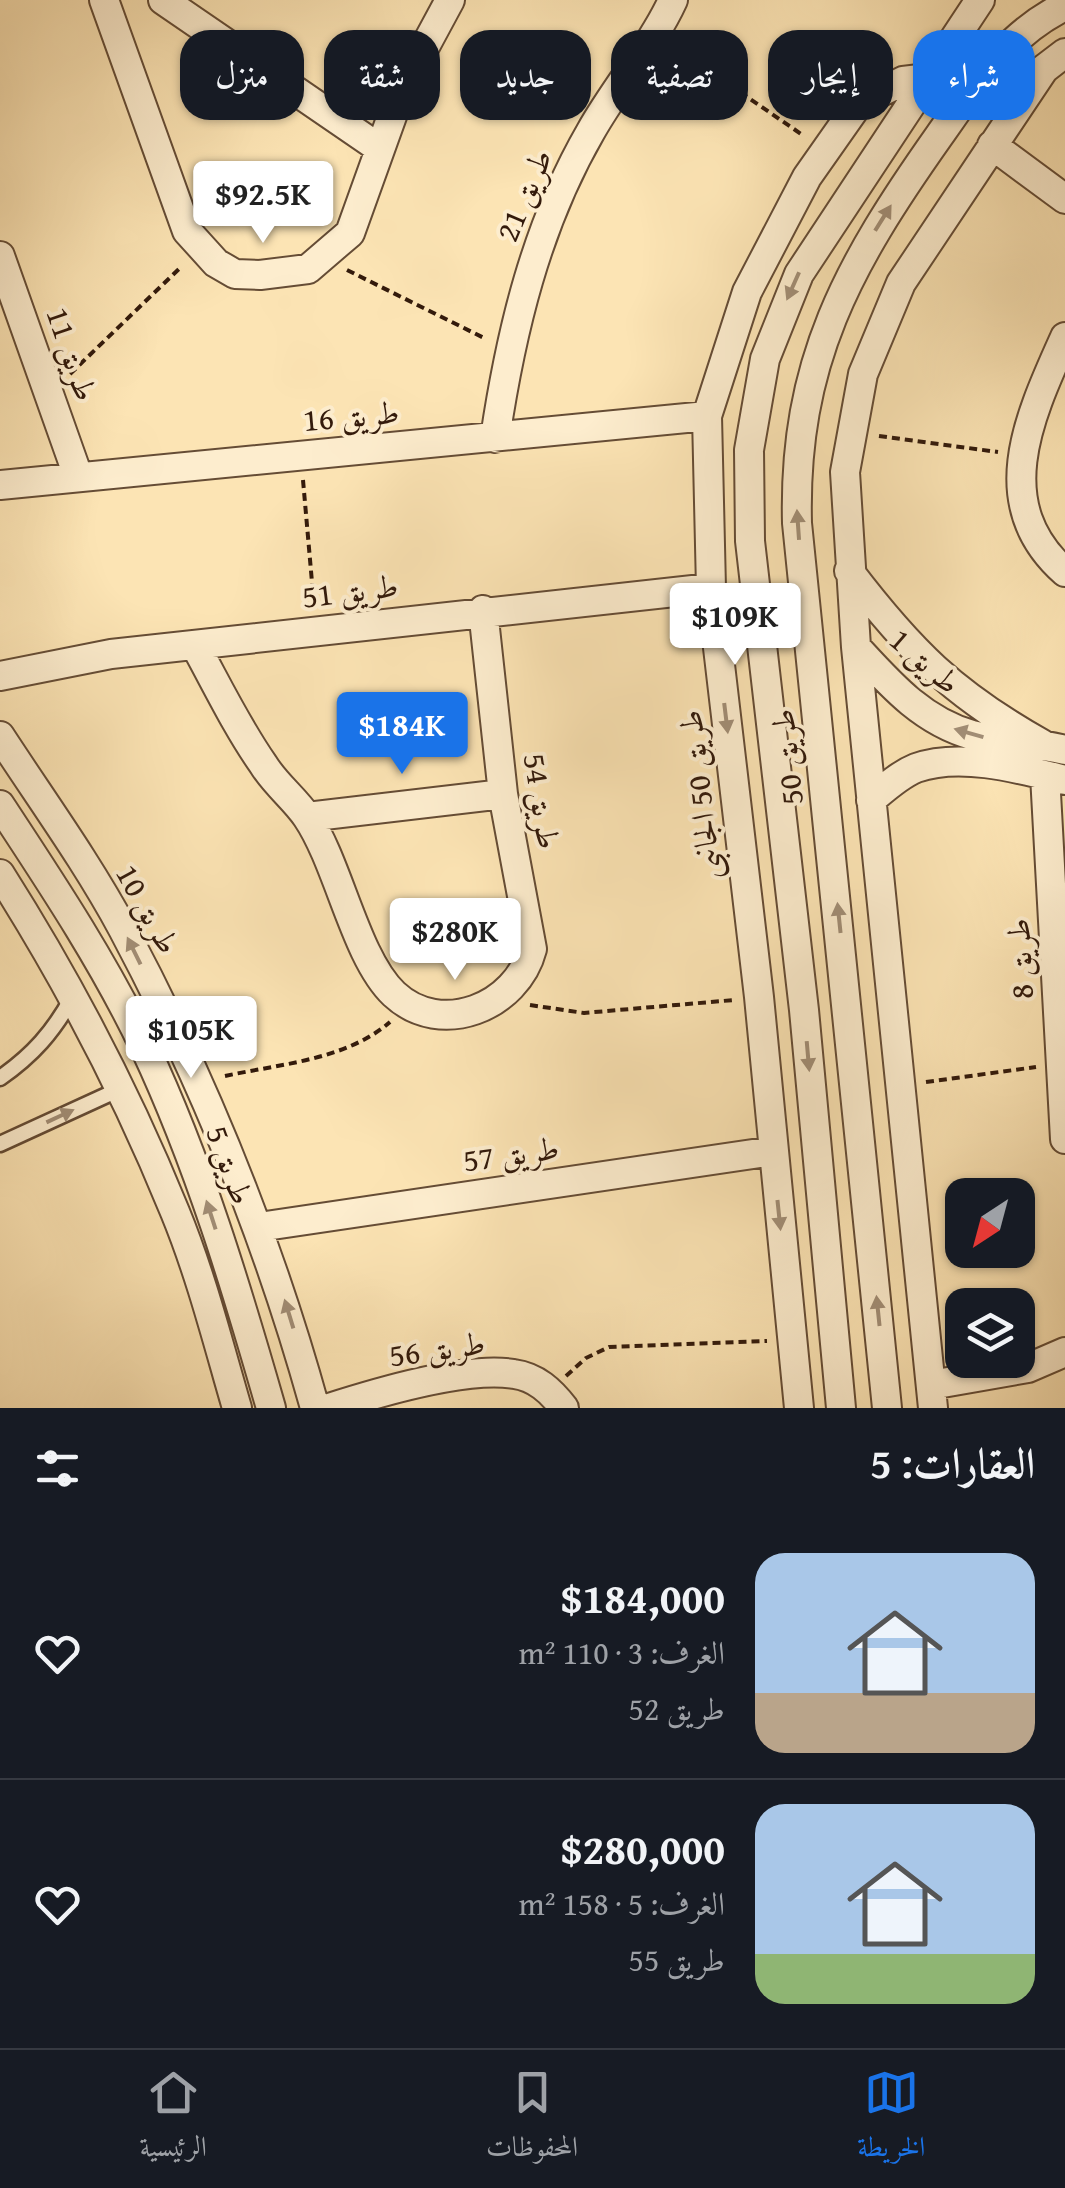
<!DOCTYPE html>
<html lang="ar">
<meta charset="utf-8">
<style>
body{margin:0;font-family:"Gentium Book Plus",Amiri,serif;background:#20242c;color:#f1f3f6;direction:rtl;height:100vh;display:flex;flex-direction:column;font-size:38px;white-space:nowrap}
*{box-sizing:border-box;margin:0}
p{font-size:32px;color:#9ea1a6}
.icon{flex:none;width:55px;height:55px;fill:none;stroke:currentColor;stroke-width:2;stroke-linecap:round;stroke-linejoin:round}
.map{position:relative;height:1408px;overflow:hidden;direction:ltr}
.panel{display:flex;flex-direction:column;background:#171b24;flex:1}
.panel>*{flex:none}
.banner{position:absolute;left:30px;top:30px;width:1005px;height:90px;direction:rtl;display:flex;gap:20px}
.needle{width:65px;rotate:216deg}
.buttons{position:absolute;left:945px;top:1178px;display:grid;gap:20px}
.buttons a{display:grid;place-items:center;width:90px;height:90px;border-radius:20px;background:#171b24;box-shadow:0 2px 8px #0004;font-size:50px}
.price{position:absolute;translate:-50% -85px;padding:0 22px;border-radius:10px;background:#fff;color:#222;font-size:32px;line-height:65px;filter:drop-shadow(0 2px 5px #0008)}
.price::after{content:'';position:absolute;left:50%;top:60px;width:30px;height:22px;margin-left:-15px;background:inherit;clip-path:polygon(0 0,100% 0,50% 100%)}
.price.selected{background:#1a73e8;color:#fff}
ul{padding:0;list-style:none}
li{display:flex;align-items:center;gap:30px;height:250px;padding:0 30px}
li+li{border-top:2px solid #363941}
li span{display:grid;place-items:center;flex:none;width:280px;height:200px;border-radius:30px;color:#555}
li>.icon{margin-inline-start:auto}
span .icon{width:120px;height:120px;fill:#fffc;stroke-width:1}
li b{font-size:42px}
h2{display:flex;justify-content:space-between;align-items:center;height:120px;padding:0 30px;font-size:42px}
.tag{padding:0 35px;border-radius:30px;background:#171b24;box-shadow:0 2px 8px #0004;font-size:35px;line-height:90px}
.tag.selected{background:#1a73e8;color:#fff}
.tab-bar{display:flex;justify-content:space-around;align-items:center;height:140px;border-top:2px solid #363941;background:#171b24;font-size:28px;color:#9ea1a6}
.tab-bar a{display:grid;justify-items:center;gap:5px}
.tab-bar .selected{color:#1a73e8}
.map>svg:first-child{display:block}
</style>
<div class="map">
<svg width="1065" height="1408" viewBox="0 0 1065 1408">
<rect width="100%" height="100%" fill="#fce4b4"/>
<filter id="stains"><feTurbulence type="fractalNoise" baseFrequency=".002" numOctaves="4"/><feColorMatrix values="0 0 0 0 .2 0 0 0 0 .09 0 0 0 0 .02 0 0 0 .5 -.17"/></filter>
<radialGradient id="worn" r=".72"><stop offset=".6" stop-color="#630" stop-opacity="0"/><stop offset="1" stop-color="#630" stop-opacity=".3"/></radialGradient>
<g fill="none" stroke-linecap="round" stroke-linejoin="round">
<defs>
<path id="service" d="M0,1078c33,-23 53,-46 72,-80
M0,1144l120,-55"/>
<path id="minor" d="M104,0l83,231 29,32 19,11 25,1 48,-6 42,-36 51,-142 49,-91
M163,0l216,148
M992,145l73,54
M0,256l78,220
M1065,337c-36,80 -77,167 0,235
M495,438c16,-107 41,-212 96,-307 24,-43 62,-87 82,-131
M0,485l707,-69
M849,571c61,80 104,123 193,173
M195,645c22,40 42,82 68,119 12,20 31,34 44,53 32,47 48,140 87,177 47,44 123,13 138,-45l-29,-155 -20,-184
M856,647c34,37 66,74 116,88 31,8 62,7 93,15
M0,676l111,-22 600,-66
M0,736c41,63 87,126 123,193 81,152 146,313 192,479
M1045,775l20,364
M871,800c13,-11 28,-25 45,-32 45,-16 105,1 149,12
M0,805c52,79 104,157 145,243 54,115 91,238 126,360
M307,817l196,-23
M0,874c68,107 127,220 175,338 26,63 43,131 62,196
M259,1227l514,-76
M931,1385l97,-17 37,-16
M329,1408c47,-15 136,-42 185,-34 22,3 37,17 50,34
M799,1408l-40,-411 -48,-409 -4,-172 40,-124 60,-115 52,-74 44,-22 25,-3
M841,1408l-37,-398 -54,-469 -1,-91 16,-91 34,-85 181,-274
M887,1408l-90,-885c-4,-161 51,-258 142,-387 36,-51 68,-102 126,-130
M933,1408l-77,-761 -11,-175 18,-98 38,-91 143,-214 21,-16"/>
</defs>
<use href="#service" stroke="#654c35" stroke-width="19"/>
<use href="#minor" stroke="#654c35" stroke-width="32"/>
<path stroke="#331a0b" stroke-width="4" stroke-dasharray="8 5" stroke-linecap="butt" d="M676,48l128,88
M347,270l139,69
M70,374l112,-108
M879,436l119,16
M303,480l11,125
M530,1005l54,8 150,-13
M225,1076c55,-12 121,-16 165,-54
M926,1082l110,-15
M566,1376l20,-18 23,-11 158,-6"/>
<use href="#service" stroke="#fdedce" stroke-width="14"/>
<use href="#minor" stroke="#fdedce" stroke-width="28"/>
</g>
<defs><path id="oneway-solid" d="M-6-.8H1V-3.2L6.5 0L1 3.2V.8H-6Z" transform="scale(2.5)"/></defs>
<g fill="#a28e76">
<use href="#oneway-solid" transform="translate(883 218) rotate(-58)"/>
<use href="#oneway-solid" transform="translate(793 286) rotate(114)"/>
<use href="#oneway-solid" transform="translate(798 525) rotate(-94)"/>
<use href="#oneway-solid" transform="translate(726 718) rotate(83)"/>
<use href="#oneway-solid" transform="translate(969 733) rotate(-164)"/>
<use href="#oneway-solid" transform="translate(839 918) rotate(-96)"/>
<use href="#oneway-solid" transform="translate(134 951) rotate(-116)"/>
<use href="#oneway-solid" transform="translate(808 1056) rotate(85)"/>
<use href="#oneway-solid" transform="translate(60 1116) rotate(-25)"/>
<use href="#oneway-solid" transform="translate(211 1215) rotate(-108)"/>
<use href="#oneway-solid" transform="translate(779 1215) rotate(84)"/>
<use href="#oneway-solid" transform="translate(878 1311) rotate(-96)"/>
<use href="#oneway-solid" transform="translate(289 1314) rotate(-107)"/>
</g>
<g text-anchor="middle" stroke-width="8" stroke-linejoin="round" paint-order="stroke">
<g font-size="32" fill="#331a0b" stroke="#fdedce">
<text transform="translate(524 195) rotate(-67)" y="11">طريق 21</text>
<text transform="translate(72 354) rotate(71)" y="11">طريق 11</text>
<text transform="translate(351 416) rotate(-5)" y="11">طريق 16</text>
<text transform="translate(350 591) rotate(-7)" y="11">طريق 51</text>
<text transform="translate(925 661) rotate(41)" y="11">طريق 1</text>
<text transform="translate(787 757) rotate(-96)" y="11">طريق 50</text>
<text transform="translate(700 795) rotate(-97)" y="11">طريق 50 الجانبى</text>
<text transform="translate(542 801) rotate(81)" y="11">طريق 54</text>
<text transform="translate(148 909) rotate(61)" y="11">طريق 10</text>
<text transform="translate(1020 959) rotate(-93)" y="11">طريق 8</text>
<text transform="translate(511 1154) rotate(-8)" y="11">طريق 57</text>
<text transform="translate(230 1165) rotate(70)" y="11">طريق 5</text>
<text transform="translate(437 1349) rotate(-8)" y="11">طريق 56</text>
</g>
</g>
<rect width="100%" height="100%" filter="url(#stains)"/>
<rect width="100%" height="100%" fill="url(#worn)"/>
</svg>
<div class="buttons">
<a><svg class="needle" viewBox="-14 -14 28 28"><path d="M0-13l5 13h-10z" fill="#e53935"/><path d="M0 13l5-13h-10z" fill="#9ea1a6"/></svg></a>
<a><svg class="icon" aria-label="layers" viewBox="0 0 24 24"><path d="M12 4l9 5-9 5-9-5zM3 14l9 5 9-5"/></svg></a>
</div>
<b class="price" style="left:263px;top:246px">$92.5K</b>
<b class="price" style="left:735px;top:668px">$109K</b>
<b class="price selected" style="left:402px;top:777px">$184K</b>
<b class="price" style="left:455px;top:983px">$280K</b>
<b class="price" style="left:191px;top:1081px">$105K</b>
<div class="banner">
<a class="tag selected">شراء</a>
<a class="tag">إيجار</a>
<a class="tag">تصفية</a>
<a class="tag">جديد</a>
<a class="tag">شقة</a>
<a class="tag">منزل</a>
</div>
</div>
<section class="panel">
<h2>العقارات: 5<svg class="icon" aria-label="filters" viewBox="0 0 24 24"><path d="M4 7h16M4 17h16"/><circle cx="9" cy="7" r="2"/><circle cx="15" cy="17" r="2"/></svg></h2>
<ul>
<li><span style="background:linear-gradient(#a9c7e8 70%,#b9a48a 0)"><svg class="icon" aria-label="home" viewBox="0 0 24 24"><path d="M3 11l9-7 9 7M6 9v11h12V9"/></svg></span><div><b>$184,000</b><p>الغرف: 3 · 110 m²</p><p>طريق 52</p></div><svg class="icon" aria-label="heart" viewBox="0 0 24 24"><path d="M12 20l-8-8c-3-5 5-10 8-4 3-6 11-1 8 4z"/></svg></li>
<li><span style="background:linear-gradient(#a9c7e8 75%,#8fb573 0)"><svg class="icon" aria-label="home" viewBox="0 0 24 24"><path d="M3 11l9-7 9 7M6 9v11h12V9"/></svg></span><div><b>$280,000</b><p>الغرف: 5 · 158 m²</p><p>طريق 55</p></div><svg class="icon" aria-label="heart" viewBox="0 0 24 24"><path d="M12 20l-8-8c-3-5 5-10 8-4 3-6 11-1 8 4z"/></svg></li>
</ul>
</section>
<nav class="tab-bar">
<a class="selected"><svg class="icon" aria-label="map" viewBox="0 0 24 24"><path d="M3 6l6-2 6 2 6-2v14l-6 2-6-2-6 2zM9 4v14M15 6v14"/></svg>الخريطة</a>
<a><svg class="icon" aria-label="saved" viewBox="0 0 24 24"><path d="M7 4h10v16l-5-4-5 4z"/></svg>المحفوظات</a>
<a><svg class="icon" aria-label="home" viewBox="0 0 24 24"><path d="M3 11l9-7 9 7M6 9v11h12V9"/></svg>الرئيسية</a>
</nav>
